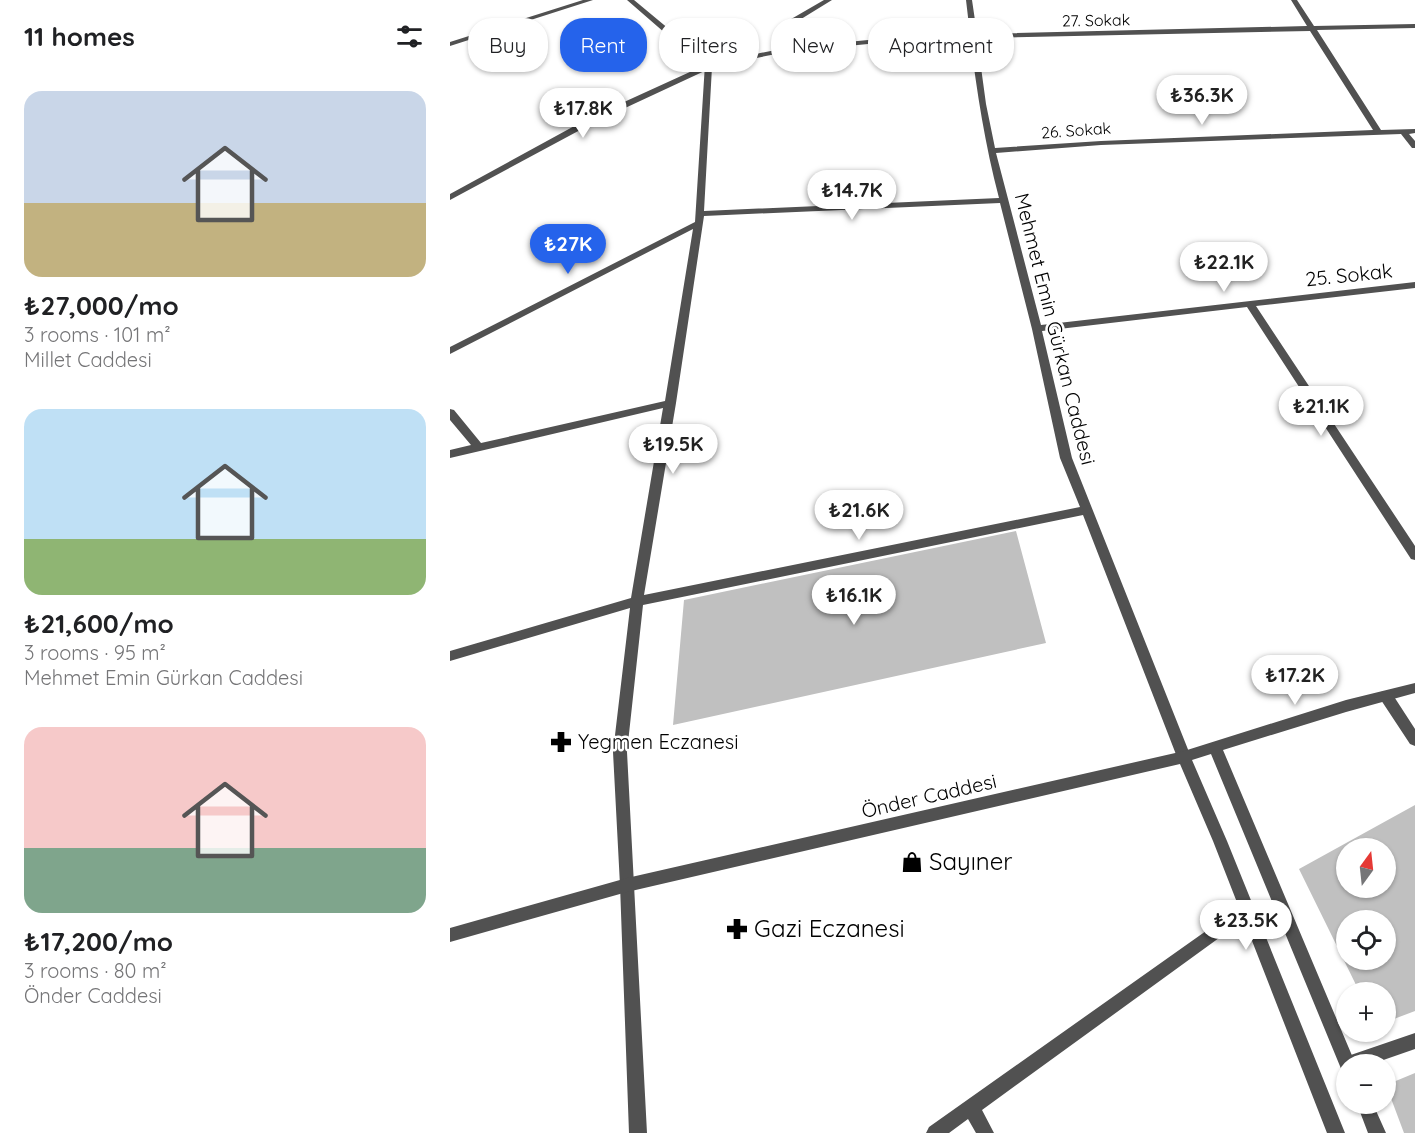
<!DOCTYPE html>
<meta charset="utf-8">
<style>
body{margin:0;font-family:Quicksand,sans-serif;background:#f2f2f2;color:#202124;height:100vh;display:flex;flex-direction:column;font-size:22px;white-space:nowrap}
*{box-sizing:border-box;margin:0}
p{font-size:20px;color:#757577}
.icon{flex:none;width:33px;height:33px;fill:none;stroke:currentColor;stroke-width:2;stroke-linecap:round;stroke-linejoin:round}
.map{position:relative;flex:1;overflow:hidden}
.sheet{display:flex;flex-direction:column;background:#fff;width:450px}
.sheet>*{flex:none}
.guide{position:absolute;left:18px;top:18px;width:570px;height:54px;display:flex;gap:12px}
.needle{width:39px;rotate:15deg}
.tools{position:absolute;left:886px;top:838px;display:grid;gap:12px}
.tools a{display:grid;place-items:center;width:60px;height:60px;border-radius:50%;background:#fff;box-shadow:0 2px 4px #0004;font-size:30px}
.price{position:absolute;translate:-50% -51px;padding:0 14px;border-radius:21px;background:#fff;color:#222;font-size:20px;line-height:39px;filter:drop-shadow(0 2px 3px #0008)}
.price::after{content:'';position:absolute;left:50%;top:36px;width:18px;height:14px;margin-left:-9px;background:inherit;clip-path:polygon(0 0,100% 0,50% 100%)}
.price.on{background:#2563eb;color:#fff}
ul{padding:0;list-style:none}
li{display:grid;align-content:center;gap:12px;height:318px;padding:0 24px}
li span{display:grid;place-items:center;height:186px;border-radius:18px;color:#555}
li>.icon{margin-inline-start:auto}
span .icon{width:108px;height:108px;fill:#fffc;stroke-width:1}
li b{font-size:26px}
h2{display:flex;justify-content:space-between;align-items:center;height:72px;padding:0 24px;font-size:26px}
.chip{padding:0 21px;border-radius:24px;background:#fff;box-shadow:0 2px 4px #0004;font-size:21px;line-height:54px}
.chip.on{background:#2563eb;color:#fff}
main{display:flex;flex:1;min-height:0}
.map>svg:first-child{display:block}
</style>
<main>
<section class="sheet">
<h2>11 homes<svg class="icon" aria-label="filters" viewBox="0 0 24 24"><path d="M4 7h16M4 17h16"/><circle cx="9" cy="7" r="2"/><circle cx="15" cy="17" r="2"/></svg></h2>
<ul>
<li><span style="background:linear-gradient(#c9d6e8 60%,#c2b280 0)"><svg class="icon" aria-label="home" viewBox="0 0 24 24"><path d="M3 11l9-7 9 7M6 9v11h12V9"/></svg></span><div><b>₺27,000/mo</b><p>3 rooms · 101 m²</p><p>Millet Caddesi</p></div></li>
<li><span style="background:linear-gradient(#bfe0f5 70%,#8fb573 0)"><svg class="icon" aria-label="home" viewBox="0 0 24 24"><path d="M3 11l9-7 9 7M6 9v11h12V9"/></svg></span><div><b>₺21,600/mo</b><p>3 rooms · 95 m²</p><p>Mehmet Emin Gürkan Caddesi</p></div></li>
<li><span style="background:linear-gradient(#f6c9c9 65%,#7fa58c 0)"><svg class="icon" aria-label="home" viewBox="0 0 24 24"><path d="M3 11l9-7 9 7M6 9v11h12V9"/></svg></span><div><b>₺17,200/mo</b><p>3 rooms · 80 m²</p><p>Önder Caddesi</p></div></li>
</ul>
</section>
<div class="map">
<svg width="965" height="1133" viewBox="0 0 965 1133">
<rect width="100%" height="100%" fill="#fff"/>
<path fill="#c0c0c0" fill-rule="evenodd" d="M566,531l30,112 -373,82 11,-125z
M965,805v206l-29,11v-29h-26l-61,-124zM897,849h39v39h-39zM897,921h39v39h-39z
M965,1073v60h-11l-18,-48z"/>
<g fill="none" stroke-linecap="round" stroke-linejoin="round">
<path fill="#515151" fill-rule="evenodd" d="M177,878l5,2 2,5 13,248h-18l-9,-248 2,-5z
M797,902l5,2 3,5 -3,5 -270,196 12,23h-18l-8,-14 -19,14h-23l3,-6z"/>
<path fill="#515151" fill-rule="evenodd" d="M133,0h10l-143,46v-4z
M374,0h8l-39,24 -7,-2z
M516,0h6l5,34 330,-8 -16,-26h6l17,26 101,-2v4l-98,2 64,100 34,-1v4l-6,1 6,7v7h-3l-11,-14 -300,11 -105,8 45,172 374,-43v6l-159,18 159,240v14l-4,-1 -164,-252 -205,24 30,127 119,299 -2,4 -5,2 -5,-2 -2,-4 -94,-242 -440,90 -16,147 7,133 -2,5 -5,2 -5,-2 -2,-5 -7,-133 17,-144 -180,53v-10l181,-53 32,-190 -213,50v-8l21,-5 -21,-25v-11l4,1 27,33 184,-42 28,-172 -243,125v-7l245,-125 10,-158 81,-16 82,-8 102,-6zM860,31l63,99 -272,11 -106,7 -9,-44 -9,-66zM520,38c7,54 15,107 29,160l-295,13 8,-144 74,-15 82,-8zM550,203l32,126 28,129 20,49 -436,88 32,-192 28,-187z
M936,691l5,1 24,37v17l-5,-2 -29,-44 -2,-4 2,-4z
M965,1033v16l-46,16h-22v7l-5,-2 -2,-6 2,-6z"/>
<path fill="#515151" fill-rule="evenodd" d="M177,0h7l77,64v4l-116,54 -145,78v-6l139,-76 114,-52z
M965,683v10l-69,19 -123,38 133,315h-9v8l-5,-2 -131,-317 -19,6 35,81 118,292h-18l-114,-292 -33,-77 -553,128 -177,50v-14l177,-50 557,-127 162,-51z
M907,1104h16l13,29h-18z"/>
</g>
<defs>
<symbol id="pharmacy-bare" viewBox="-9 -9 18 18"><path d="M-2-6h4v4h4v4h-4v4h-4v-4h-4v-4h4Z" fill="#000" stroke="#fff" stroke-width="2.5" paint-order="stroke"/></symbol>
<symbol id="shop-bare" viewBox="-9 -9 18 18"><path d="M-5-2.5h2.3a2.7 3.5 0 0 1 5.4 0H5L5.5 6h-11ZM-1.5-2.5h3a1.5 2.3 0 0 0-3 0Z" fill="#000" stroke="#fff" stroke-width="2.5" paint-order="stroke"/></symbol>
</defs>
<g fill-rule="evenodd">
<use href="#pharmacy-bare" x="96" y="727" width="30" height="30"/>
<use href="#shop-bare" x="447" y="847" width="30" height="30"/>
<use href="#pharmacy-bare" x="272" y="914" width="30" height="30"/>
</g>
<g text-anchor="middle" stroke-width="5" stroke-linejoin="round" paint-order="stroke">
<g font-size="16" fill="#000" stroke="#fff">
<text transform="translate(646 20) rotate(-1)" y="6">27. Sokak</text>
<text transform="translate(626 130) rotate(-4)" y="6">26. Sokak</text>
</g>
<g font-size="20" fill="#000" stroke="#fff">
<text transform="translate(899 275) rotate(-6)" y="7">25. Sokak</text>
<text transform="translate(605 329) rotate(76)" y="7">Mehmet Emin Gürkan Caddesi</text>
<text transform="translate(479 796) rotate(-13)" y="7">Önder Caddesi</text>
</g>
<g font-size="20" fill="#000" stroke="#fff" text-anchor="start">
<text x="128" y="749">Yegmen Eczanesi</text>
</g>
<g font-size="24" fill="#000" stroke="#fff" text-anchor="start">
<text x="479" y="870">Sayıner</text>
<text x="304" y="937">Gazi Eczanesi</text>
</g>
</g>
</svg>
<div class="tools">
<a><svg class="needle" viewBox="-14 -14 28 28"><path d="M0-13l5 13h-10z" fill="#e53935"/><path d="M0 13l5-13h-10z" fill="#757577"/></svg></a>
<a><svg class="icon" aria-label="locate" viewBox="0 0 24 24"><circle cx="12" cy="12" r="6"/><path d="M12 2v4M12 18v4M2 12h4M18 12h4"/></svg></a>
<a>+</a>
<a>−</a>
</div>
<b class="price" style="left:752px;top:126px">₺36.3K</b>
<b class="price" style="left:133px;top:139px">₺17.8K</b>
<b class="price" style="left:402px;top:221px">₺14.7K</b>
<b class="price on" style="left:118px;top:275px">₺27K</b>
<b class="price" style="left:774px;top:293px">₺22.1K</b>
<b class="price" style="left:871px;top:437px">₺21.1K</b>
<b class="price" style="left:223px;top:475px">₺19.5K</b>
<b class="price" style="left:409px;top:541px">₺21.6K</b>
<b class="price" style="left:404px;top:626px">₺16.1K</b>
<b class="price" style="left:845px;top:706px">₺17.2K</b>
<b class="price" style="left:796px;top:951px">₺23.5K</b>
<div class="guide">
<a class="chip">Buy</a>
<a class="chip on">Rent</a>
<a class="chip">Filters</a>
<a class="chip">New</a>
<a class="chip">Apartment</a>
</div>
</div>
</main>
